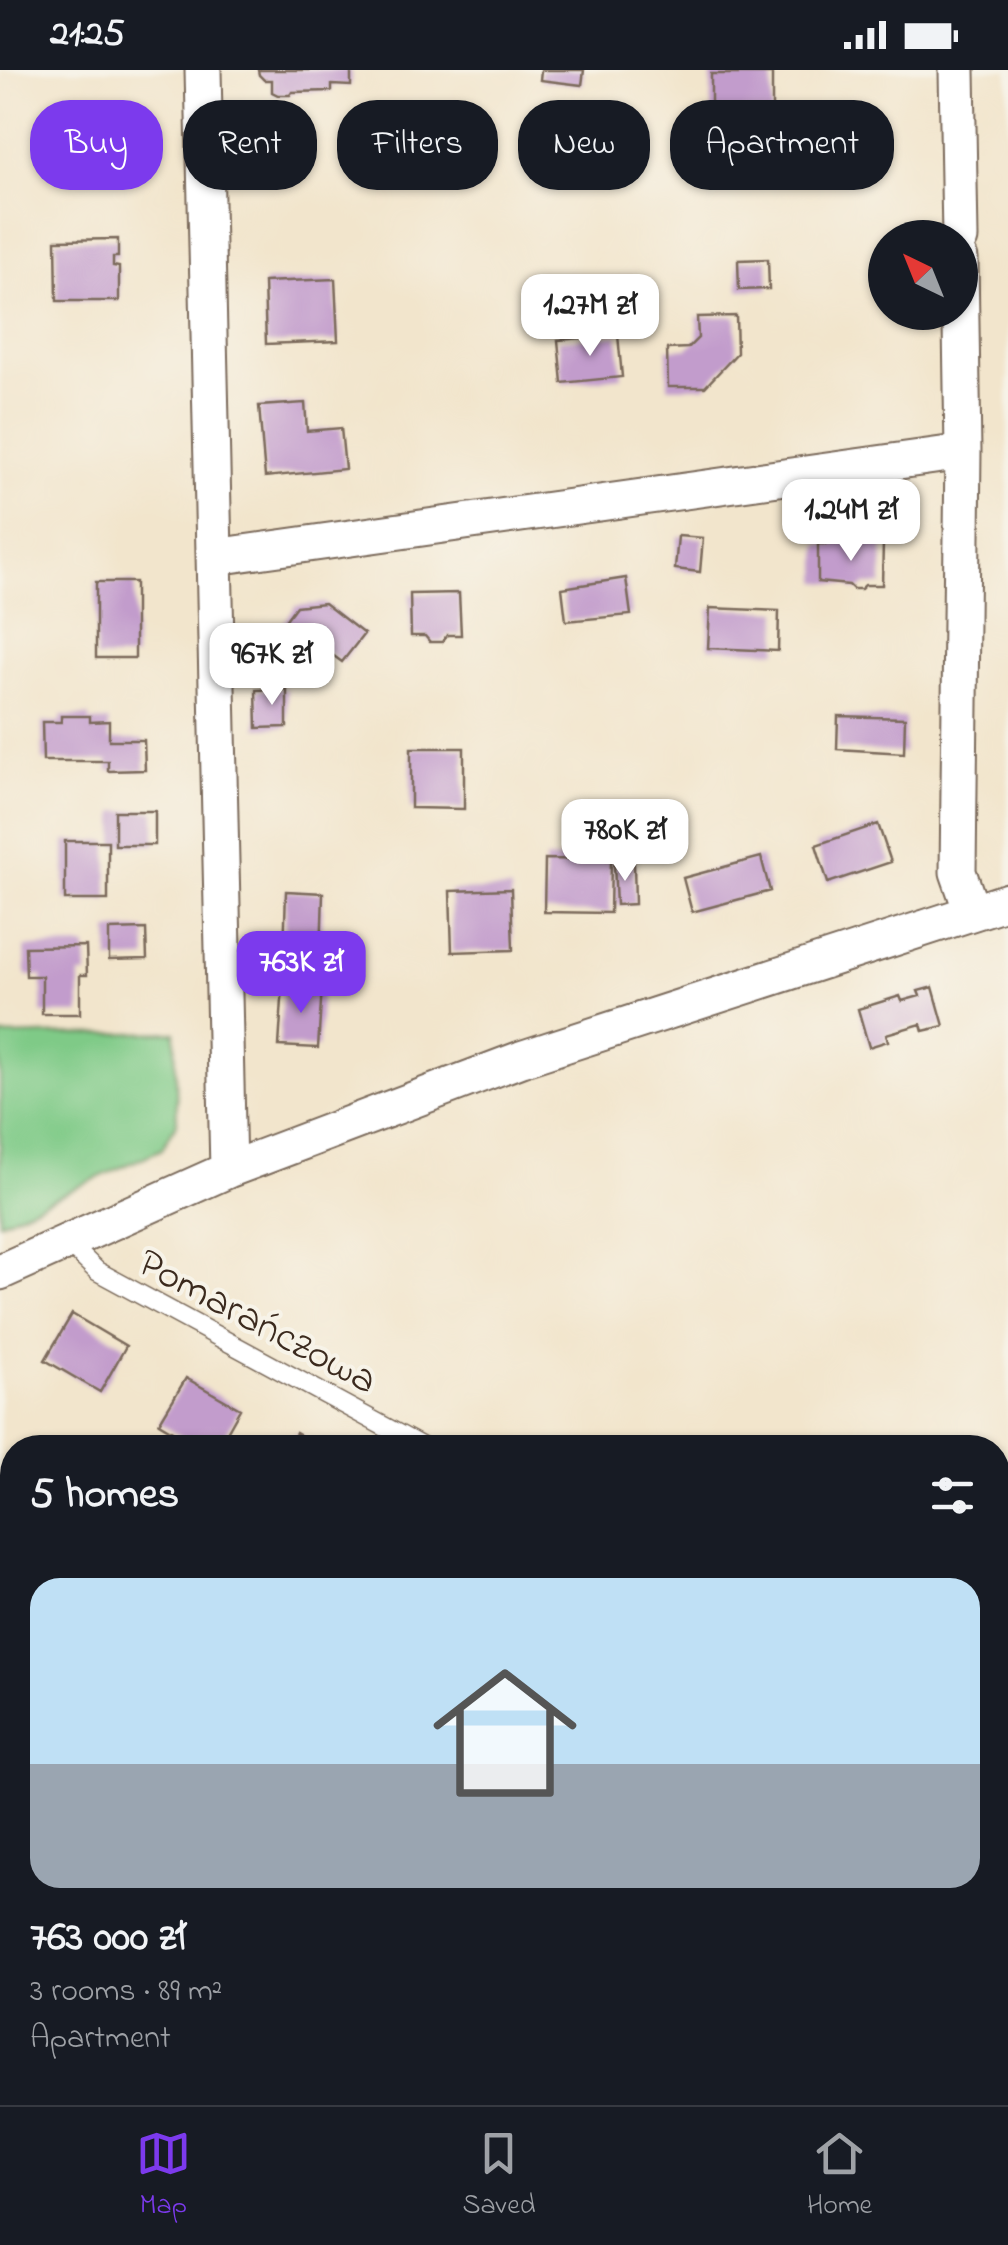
<!DOCTYPE html>
<meta charset="utf-8">
<style>
body{margin:0;font-family:"Indie Flower",sans-serif;background:#242831;color:#f1f3f6;height:100vh;display:flex;flex-direction:column;font-size:38px;white-space:nowrap}
*{box-sizing:border-box;margin:0}
p{font-size:32px;color:#9ea1a6}
.icon{flex:none;width:55px;height:55px;fill:none;stroke:currentColor;stroke-width:2;stroke-linecap:round;stroke-linejoin:round}
.map{position:relative;flex:1;overflow:hidden}
.drawer{position:absolute;left:0px;top:1365px;width:1010px;height:670px;display:flex;flex-direction:column;background:#171b24;border-radius:40px 40px 0 0;box-shadow:0 2px 8px #0004}
.drawer>*{flex:none}
.top-card{position:absolute;left:30px;top:30px;width:950px;height:90px;display:flex;gap:20px}
.needle{width:65px;rotate:317deg}
.buttons{position:absolute;left:868px;top:150px;display:grid;gap:20px}
.buttons a{display:grid;place-items:center;width:110px;height:110px;border-radius:50%;background:#171b24;box-shadow:0 2px 8px #0004;font-size:50px}
.price{position:absolute;translate:-50% -85px;padding:0 22px;border-radius:20px;background:#fff;color:#222;font-size:32px;line-height:65px;filter:drop-shadow(0 2px 5px #0008)}
.price::after{content:'';position:absolute;left:50%;top:60px;width:30px;height:22px;margin-left:-15px;background:inherit;clip-path:polygon(0 0,100% 0,50% 100%)}
.price.on{background:#7c3aed;color:#fff}
ul{padding:0;list-style:none}
li{display:grid;align-content:center;gap:20px;height:530px;padding:0 30px}
li+li{border-top:2px solid #363941}
li span{display:grid;place-items:center;height:310px;border-radius:30px;color:#555}
li>.icon{margin-inline-start:auto}
span .icon{width:180px;height:180px;fill:#fffc;stroke-width:1}
li b{font-size:42px}
h2{display:flex;justify-content:space-between;align-items:center;height:120px;padding:0 30px;font-size:42px}
.pill{padding:0 35px;border-radius:40px;background:#171b24;box-shadow:0 2px 8px #0004;font-size:35px;line-height:90px}
.pill.on{background:#7c3aed;color:#fff}
.status{display:flex;justify-content:space-between;align-items:center;height:70px;padding:0 50px;background:#171b24;direction:ltr}
.status svg{height:28px;fill:currentColor}
.menu{display:flex;justify-content:space-around;align-items:center;height:140px;border-top:2px solid #363941;background:#171b24;font-size:28px;color:#9ea1a6}
.menu a{display:grid;justify-items:center;gap:5px}
.menu .on{color:#7c3aed}
.map>svg:first-child{display:block}
</style>
<div class="status"><b>21:25</b><svg viewBox="0 0 49 12"><path d="M0 12V9h3v3zM5 12V6h3v6zM10 12V3h3v9zM15 12V0h3v12zM26 1h20v11H26zM47 4h2v5h-2z"/></svg></div>
<div class="map">
<svg width="1008" height="2035" viewBox="0 0 1008 2035">
<rect width="100%" height="100%" fill="#f7f3e8"/>
<filter id="ink" filterUnits="userSpaceOnUse"><feTurbulence type="fractalNoise" baseFrequency=".01" numOctaves="2"/><feDisplacementMap in="SourceGraphic" scale="20" xChannelSelector="R" yChannelSelector="G"/><feConvolveMatrix kernelMatrix="1 2 1 2 8 2 1 2 1" color-interpolation-filters="sRGB"/></filter>
<filter id="wash" filterUnits="userSpaceOnUse"><feTurbulence type="fractalNoise" baseFrequency=".0048" numOctaves="4" result="noise"/><feDisplacementMap in="SourceGraphic" scale="40" xChannelSelector="R" yChannelSelector="G"/><feGaussianBlur stdDeviation="2.25" result="paint"/><feColorMatrix in="noise" values="0 0 0 0 0 0 0 0 0 0 0 0 0 0 0 0 0 1.4 0 .05"/><feComposite in="paint" operator="in"/></filter>
<g filter="url(#wash)">
<rect width="100%" height="100%" fill="#f2e5cc"/>
<path fill="#7fca87" stroke="#5d7a52" stroke-width="2.5" d="M175,962l2,91 -15,26 -162,73v-186z
M1008,1703v332h-512l7,-13h495v-305z"/>
<g id="blocks">
<path fill="#c29ccc" d="M258,0h93v16l-19,-1v6l-40,1 -2,3h-12l-6,-3v-12h-8l-5,-5z
M541,0h43l-2,15 -42,-5z
M711,4h61v62h-61z
M116,58l1,18h-3v10h3v18l-34,1 -5,4 -6,1 -5,-5h-10l-1,-46z
M118,169v18h-5v9l6,1v34h-62l-1,-61z
M768,189l1,30 -30,1 -1,-30z
M335,209l3,62 -72,3 -2,-62z
M736,246l1,37 -32,34h-37l-1,-38 21,-1 10,-10 -1,-21z
M618,265l4,42 -60,6 -4,-43z
M305,333l2,28 34,-3 4,41 -80,8 -6,-71z
M678,466l25,2 -3,34 -25,-3z
M837,471l46,1 -1,43h-17l-4,4h-8l-4,-4 -31,-3v-38h18z
M626,508l5,37 -65,6 -4,-33z
M96,512h39v76h-39z
M459,523l2,42h-14l-5,7h-12l-5,-6h-14l-1,-42z
M324,533l40,31 -22,28 -19,-14 -16,2 -10,14 -28,-22 27,-36z
M710,538l69,3 -1,40 -70,-3z
M287,619v38l-30,1 -1,-38z
M61,646h29v6l19,-1v19h35l1,30 -37,1v-10h-65l-1,-39h19z
M838,646l67,2 -1,35 -67,-4z
M411,678h53v61l-53,-1z
M115,741h40v34h-40z
M878,754l13,38 -63,21 -12,-38z
M65,771h43v59h-43z
M761,787l9,34 -78,21 -9,-34z
M545,789l66,1 -1,53 -66,-1z
M634,793l1,41 -19,1 -2,-41z
M511,819l2,61 -61,2 -2,-61z
M286,821l37,2 -2,60 -37,-1z
M146,859l1,30 -38,1v-30z
M86,876l1,29h-7v39h-38v-38h-16l-1,-29z
M283,914l39,2 -4,62 -39,-2z
M933,917l11,39 -21,5 -2,-7 -35,10 2,7 -19,6 -11,-38 42,-13 2,5 18,-5 -2,-5z
M72,1244l54,32 -26,46 -55,-32z
M186,1308l54,31 -22,39h-17l-42,-25z
M296,1363l26,15h-33z
M998,1574l10,6 -2,46 -8,-4z
M0,1775l12,7v19l-12,22z"/>
</g>
</g>
<g filter="url(#ink)">
<use href="#blocks" fill-opacity="0" stroke="#7b6b5b" stroke-width="2.5"/>
<g fill="none" stroke-linecap="round" stroke-linejoin="round">
<defs>
<path id="lane" d="M67,1172l30,29 327,177"/>
<path id="street" d="M203,0l25,1100
M957,0l3,168
M960,189l3,193 -5,420 14,40
M215,487l748,-105
M0,1202l228,-102 293,-111 487,-158
M0,1618l12,7
M713,2022l3,13"/>
</defs>
<use href="#lane" stroke="#7b6b5b" stroke-width="21"/>
<use href="#street" stroke="#7b6b5b" stroke-width="39"/>
<use href="#lane" stroke="#fff" stroke-width="18"/>
<use href="#street" stroke="#fff" stroke-width="35"/>
</g>
</g>
<g text-anchor="middle" stroke-width="8" stroke-linejoin="round" paint-order="stroke">
<g font-size="42" fill="#3b2a1e" stroke="#f7f3e8">
<text transform="translate(259 1249) rotate(28)" y="15">Pomarańczowa</text>
</g>
</g>
</svg>
<div class="buttons">
<a><svg class="needle" viewBox="-14 -14 28 28"><path d="M0-13l5 13h-10z" fill="#e53935"/><path d="M0 13l5-13h-10z" fill="#9ea1a6"/></svg></a>
</div>
<b class="price" style="left:590px;top:289px">1.27M zł</b>
<b class="price" style="left:851px;top:494px">1.24M zł</b>
<b class="price" style="left:272px;top:638px">967K zł</b>
<b class="price" style="left:625px;top:814px">780K zł</b>
<b class="price on" style="left:301px;top:946px">763K zł</b>
<div class="top-card">
<a class="pill on">Buy</a>
<a class="pill">Rent</a>
<a class="pill">Filters</a>
<a class="pill">New</a>
<a class="pill">Apartment</a>
</div>
<section class="drawer">
<h2>5 homes<svg class="icon" aria-label="filters" viewBox="0 0 24 24"><path d="M4 7h16M4 17h16"/><circle cx="9" cy="7" r="2"/><circle cx="15" cy="17" r="2"/></svg></h2>
<ul>
<li><span style="background:linear-gradient(#bfe0f5 60%,#9aa5b1 0)"><svg class="icon" aria-label="home" viewBox="0 0 24 24"><path d="M3 11l9-7 9 7M6 9v11h12V9"/></svg></span><div><b>763 000 zł</b><p>3 rooms · 89 m²</p><p>Apartment</p></div></li>
</ul>
</section>
</div>
<nav class="menu">
<a class="on"><svg class="icon" aria-label="map" viewBox="0 0 24 24"><path d="M3 6l6-2 6 2 6-2v14l-6 2-6-2-6 2zM9 4v14M15 6v14"/></svg>Map</a>
<a><svg class="icon" aria-label="saved" viewBox="0 0 24 24"><path d="M7 4h10v16l-5-4-5 4z"/></svg>Saved</a>
<a><svg class="icon" aria-label="home" viewBox="0 0 24 24"><path d="M3 11l9-7 9 7M6 9v11h12V9"/></svg>Home</a>
</nav>
